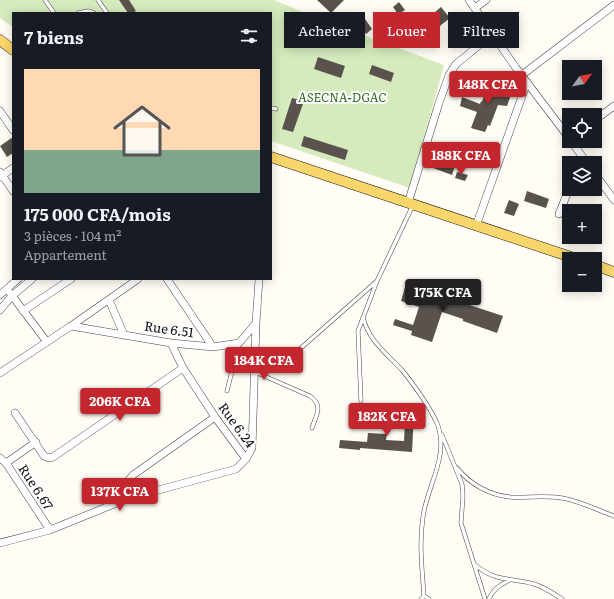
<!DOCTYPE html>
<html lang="fr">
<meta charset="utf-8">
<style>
body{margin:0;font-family:Literata,serif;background:#242831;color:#f1f3f6;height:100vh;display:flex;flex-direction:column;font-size:15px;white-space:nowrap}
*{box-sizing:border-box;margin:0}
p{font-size:13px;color:#9ea1a6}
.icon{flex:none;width:22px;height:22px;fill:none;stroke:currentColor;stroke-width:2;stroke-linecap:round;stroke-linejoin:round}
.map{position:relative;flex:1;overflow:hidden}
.drawer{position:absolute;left:12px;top:12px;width:260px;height:268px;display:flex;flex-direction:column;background:#171b24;border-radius:0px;box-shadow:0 2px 10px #0003}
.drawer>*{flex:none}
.guide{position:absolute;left:284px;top:12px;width:270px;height:36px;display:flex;gap:8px}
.needle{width:26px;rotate:58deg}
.buttons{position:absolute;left:562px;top:60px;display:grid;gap:8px}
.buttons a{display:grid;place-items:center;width:40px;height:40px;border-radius:0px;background:#171b24;box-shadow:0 2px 10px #0003;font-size:20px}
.price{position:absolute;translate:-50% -34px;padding:0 9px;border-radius:4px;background:#c4262e;color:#fff;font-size:13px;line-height:26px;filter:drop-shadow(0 1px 2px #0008)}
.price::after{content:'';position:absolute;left:50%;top:24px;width:12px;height:9px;margin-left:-6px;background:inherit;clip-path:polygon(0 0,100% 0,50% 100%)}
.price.selected{background:#222;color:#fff}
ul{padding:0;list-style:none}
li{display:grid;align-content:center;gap:8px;height:212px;padding:0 12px}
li+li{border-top:1px solid #363941}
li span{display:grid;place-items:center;height:124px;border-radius:0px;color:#555}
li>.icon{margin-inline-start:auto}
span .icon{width:72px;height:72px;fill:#fffc;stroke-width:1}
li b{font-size:17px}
h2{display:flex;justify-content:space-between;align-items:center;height:48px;padding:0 12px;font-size:17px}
.pill{padding:0 14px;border-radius:0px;background:#171b24;box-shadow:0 2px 10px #0003;font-size:14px;line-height:36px}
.pill.selected{background:#c4262e;color:#fff}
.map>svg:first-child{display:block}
</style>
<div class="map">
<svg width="614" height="599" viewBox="0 0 614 599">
<rect width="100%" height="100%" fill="#fffdf5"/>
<path fill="#d5ebbd" d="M0,0h274l38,16 132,49 -34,123 -139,-47v-128h-258v14l-13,-9z"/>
<path fill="#5a524d" d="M119,0h10l7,11 -4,2h-4z
M317,0h27l-13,13z
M399,2l6,8 -7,4 -5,-7z
M441,7l9,11 -14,11 -8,-11z
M363,16l9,13 -6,5 -10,-13z
M318,57l27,9 -4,12 -27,-9z
M372,65l22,8 -3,9 -22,-8z
M489,81l24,8 -6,17 -9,-1 -8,21 -2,-1 -3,7 -14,-4 6,-16 -17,-6 2,-9 18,7 1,-3 1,1z
M292,98l12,3 -11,31 -11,-3z
M304,136l44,14 -3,10 -44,-14z
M13,137v16l-6,4 -7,-11z
M454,142l5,2 -3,10 -5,-2z
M436,159l19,7 -3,9 -19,-7z
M457,172l11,3 -3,6 -10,-3z
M527,191l22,8 -3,9 -22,-7z
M509,200l10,4 -5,12 -10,-3z
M406,284l97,32 -6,17 -34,-12v-2l-21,-7 -10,30 -21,-7 1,-4 -19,-6 2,-6 18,6 6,-18 -18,-6z
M389,412l25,1 -2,39 -52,-4v2l-21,-2 1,-8 27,2 1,-9 19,1 -1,6 18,1 1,-20 -16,-1z"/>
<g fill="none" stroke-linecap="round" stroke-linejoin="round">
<defs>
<path id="lane" d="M45,0l9,13
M98,0l9,13
M78,13l10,-2 6,2
M271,108l5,1
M363,317c5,23 24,37 39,53 12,15 27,36 35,53 13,32 -10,63 -14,94 -4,26 -1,52 1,79l-3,3
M293,355l84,-74
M255,372l55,24c14,10 6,19 2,32
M227,391l12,-48
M361,401l-3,-70 19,-50 36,-76
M442,435l20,49 1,12 -2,27 24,76
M457,468c13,16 32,27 53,29 17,1 35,-2 52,1 18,3 35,12 52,18
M475,565c23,18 35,12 59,19 10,3 19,9 28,15
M424,596l5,3
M489,599c4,-10 11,-14 21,-19"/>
<path id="street" d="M469,0l47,68 53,70
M475,8l11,-8
M522,75l92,-70
M0,111l13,19
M595,120l19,-14
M571,141l16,22
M0,172l13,19
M595,174l19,26
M0,177l13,-9
M408,203l31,-100 10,-28 7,-11 37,-30
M559,214l10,-25
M476,226l51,-144
M167,279l46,68
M7,289l40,53
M0,295l18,-16
M109,300l15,35
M0,310l12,-14 20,-17
M23,311l48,-32
M71,326l100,17 42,4 26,-4 17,-20
M171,343l12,25 32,49 31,42
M0,373l71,-47 67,-47
M15,413l29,43 5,2 4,-1 130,-89
M0,458l6,5 44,67
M6,463l30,-21
M129,498l-2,-16 6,-7 82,-58
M0,543l50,-13 79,-32 107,-29 10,-10 6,-11 4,-125 3,-44"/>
<path id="primary" d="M0,40l13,10
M271,157l306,102
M595,265l19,7"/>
</defs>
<use href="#lane" stroke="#444" stroke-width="4.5"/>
<use href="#street" stroke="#444" stroke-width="8"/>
<use href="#primary" stroke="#222" stroke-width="11"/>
<use href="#lane" stroke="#fff" stroke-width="3.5"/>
<use href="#street" stroke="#fff" stroke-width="7"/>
<use href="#primary" stroke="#f9d66b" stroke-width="10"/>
</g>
<g text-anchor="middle" stroke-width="4" stroke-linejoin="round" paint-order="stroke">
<g font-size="13" font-style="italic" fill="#2f6b1f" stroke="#fff">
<text x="342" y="102">ASECNA-DGAC</text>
</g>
<g font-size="13" fill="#111" stroke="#fff">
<text transform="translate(169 329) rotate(8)" y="5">Rue 6.51</text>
<text transform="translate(237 425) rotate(54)" y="5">Rue 6.24</text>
<text transform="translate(36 487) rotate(57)" y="5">Rue 6.67</text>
</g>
</g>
</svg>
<div class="buttons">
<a><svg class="needle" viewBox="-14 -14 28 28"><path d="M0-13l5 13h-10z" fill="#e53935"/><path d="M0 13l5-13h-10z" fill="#9ea1a6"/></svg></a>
<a><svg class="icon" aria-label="locate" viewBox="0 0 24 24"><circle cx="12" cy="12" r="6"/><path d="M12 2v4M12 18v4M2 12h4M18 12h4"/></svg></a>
<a><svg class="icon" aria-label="layers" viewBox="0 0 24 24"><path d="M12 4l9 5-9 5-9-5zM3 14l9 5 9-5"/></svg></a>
<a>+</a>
<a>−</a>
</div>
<b class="price" style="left:488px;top:105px">148K CFA</b>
<b class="price" style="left:461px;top:176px">188K CFA</b>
<b class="price selected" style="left:443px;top:313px">175K CFA</b>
<b class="price" style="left:264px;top:381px">184K CFA</b>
<b class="price" style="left:120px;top:422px">206K CFA</b>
<b class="price" style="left:387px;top:437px">182K CFA</b>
<b class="price" style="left:120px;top:512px">137K CFA</b>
<div class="guide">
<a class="pill">Acheter</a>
<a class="pill selected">Louer</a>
<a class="pill">Filtres</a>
</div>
<section class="drawer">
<h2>7 biens<svg class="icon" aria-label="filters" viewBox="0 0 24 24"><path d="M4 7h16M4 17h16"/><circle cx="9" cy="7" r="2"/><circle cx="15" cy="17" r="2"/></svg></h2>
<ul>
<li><span style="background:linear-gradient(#ffd9b3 65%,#7fa58c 0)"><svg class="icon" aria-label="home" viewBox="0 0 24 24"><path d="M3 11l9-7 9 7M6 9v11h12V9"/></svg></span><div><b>175 000 CFA/mois</b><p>3 pièces · 104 m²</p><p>Appartement</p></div></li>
</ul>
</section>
</div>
